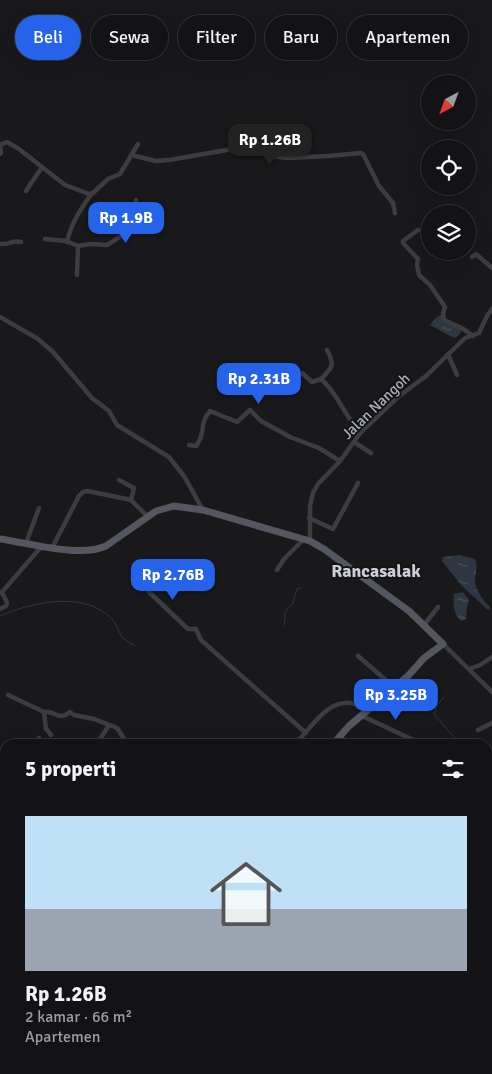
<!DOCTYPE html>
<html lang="id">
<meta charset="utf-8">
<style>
body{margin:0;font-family:Signika,sans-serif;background:#202022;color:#f1f3f6;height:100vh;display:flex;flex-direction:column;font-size:19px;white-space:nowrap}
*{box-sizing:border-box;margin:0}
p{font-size:16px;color:#9d9ea0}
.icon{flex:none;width:28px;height:28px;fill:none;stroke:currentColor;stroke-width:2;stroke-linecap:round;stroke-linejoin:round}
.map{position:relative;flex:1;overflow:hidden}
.sheet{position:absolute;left:0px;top:739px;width:492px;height:336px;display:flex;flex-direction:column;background:#131315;border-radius:15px 15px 0 0;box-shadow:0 5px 20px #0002,0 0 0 1px #323234}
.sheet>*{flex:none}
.top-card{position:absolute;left:15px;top:15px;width:462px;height:45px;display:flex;gap:10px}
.needle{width:32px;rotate:221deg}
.buttons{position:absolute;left:421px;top:75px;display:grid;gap:10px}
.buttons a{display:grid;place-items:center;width:55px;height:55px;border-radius:50%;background:#131315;box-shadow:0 5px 20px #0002,0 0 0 1px #323234;font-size:25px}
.price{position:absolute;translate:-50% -42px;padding:0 11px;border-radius:10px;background:#2563eb;color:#fff;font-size:16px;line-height:32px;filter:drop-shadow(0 1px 2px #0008)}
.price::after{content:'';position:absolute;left:50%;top:30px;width:15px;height:11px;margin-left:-8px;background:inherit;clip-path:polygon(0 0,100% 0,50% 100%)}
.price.active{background:#222;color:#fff}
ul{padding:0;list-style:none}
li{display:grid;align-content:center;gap:10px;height:265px;padding:0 25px}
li+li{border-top:1px solid #323234}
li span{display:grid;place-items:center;height:155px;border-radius:0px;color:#555}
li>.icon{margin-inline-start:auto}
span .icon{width:90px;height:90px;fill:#fffc;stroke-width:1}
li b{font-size:21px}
h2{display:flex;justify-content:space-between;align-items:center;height:60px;padding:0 25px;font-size:21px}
.tag{padding:0 18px;border-radius:22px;background:#131315;box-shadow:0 5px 20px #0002,0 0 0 1px #323234;font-size:18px;line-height:45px}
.tag.active{background:#2563eb;color:#fff}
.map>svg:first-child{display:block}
</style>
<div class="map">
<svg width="492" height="1074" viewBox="0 0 492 1074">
<defs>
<pattern id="forest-firs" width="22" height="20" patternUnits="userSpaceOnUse" patternTransform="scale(1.25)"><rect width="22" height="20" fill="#1e2720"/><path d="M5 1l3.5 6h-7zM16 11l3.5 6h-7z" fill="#3c443e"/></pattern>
<pattern id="water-ripples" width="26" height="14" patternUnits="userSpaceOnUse" patternTransform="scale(1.25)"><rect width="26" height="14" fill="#2e3741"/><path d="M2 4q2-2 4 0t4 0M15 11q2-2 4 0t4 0" fill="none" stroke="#4a515a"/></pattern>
</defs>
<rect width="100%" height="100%" fill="#19191c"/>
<path fill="url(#forest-firs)" d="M488,787l4,4v154l-4,-1z
M5,890v180h184l1,4h-190v-183z
M488,984l4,1v89h-12l-2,-4h10z
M367,1070h70l1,4h-71z"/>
<path fill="url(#water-ripples)" d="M441,315l21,15 -4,6 -4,2 -24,-13 7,-8z
M460,555l15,4c3,8 1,12 0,20 -1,11 9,21 15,29l-2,2 -27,-25 -19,-24 1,-4z
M463,592l6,8 -2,7 -1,12 -5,2c-8,-7 -8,-16 -7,-27z"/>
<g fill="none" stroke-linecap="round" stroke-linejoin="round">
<path stroke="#2e3741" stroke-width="1" d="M0,616c32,-14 82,-25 110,1 11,10 5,20 24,28
M284,625l1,-6v-7l8,-9 4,-14 4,-1
M444,697l-7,9 -3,8 26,30
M488,768l4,3"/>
<path stroke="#3c3c43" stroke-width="4.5" d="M0,145l7,-3 12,7 46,36 24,9 4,-1 15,-14 12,-5 18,-30
M0,146l1,7 -1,1
M131,155l25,6 13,-1 75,-13 9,1 13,7 21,3 41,-2 33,-3 2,1 16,32 14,17 2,10
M26,191l16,-24
M418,230l-15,11v2l15,16 -1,6 2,10 11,10 15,22 -2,6 1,7 18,8 11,8
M45,239l21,2 12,5 -1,29
M67,242c4,-19 14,-33 25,-49
M0,244c8,1 13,-4 21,-2
M78,246l13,-2 16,1 16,-10 -1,-4 12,-4 2,-27
M472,257l4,-3 16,14
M0,317l38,22 15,13 39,46 17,13 8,14 52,32 15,19 19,34
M448,354l9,21
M289,376l13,-3 10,9 9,-3c18,15 23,38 40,53
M321,379c12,-12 14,-14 6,-29
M354,442l17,11
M189,445l7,1c11,-14 2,-21 14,-35l27,11 13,-12 11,11 29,16 29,11 21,13
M119,480l15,8 -3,12 17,17
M309,518l24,11 25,-46
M310,541v-35l3,-13 5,-9 22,-23 21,-29 37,-35 28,-21 39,-38 14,-5 8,-17 5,-7
M26,543l13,-35
M52,548l27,-52 4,-4 5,-1 43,9
M277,570l7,-11 20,-20
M2,592l39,-45
M149,592l39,37h8l5,11 105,93
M0,593l2,-1 5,11 -1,3 -6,3
M424,625l14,-18
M443,644l49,48
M358,656l37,32
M469,669l11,-4 12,-8
M8,695l36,17c11,-2 14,10 26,0l4,3 20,4 21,8 3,2 9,15
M44,712l2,17 5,6
M362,716l60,28
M478,730l14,-7
M339,736l10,8
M35,744l4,-6
M97,744l12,-19
M295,744c21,-21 40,-58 73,-33
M0,767h5
M0,796l5,-12
M0,812l5,6
M0,863l5,-2
M163,1070l2,4
M354,1070v4"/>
<path stroke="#555760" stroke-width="7" d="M0,539c29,4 80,19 106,7l50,-35 18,-5 29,4 107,31 14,8 85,62 34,33 -19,14 -16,18 -59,50 -16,18
M270,1070l2,4"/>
</g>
<g text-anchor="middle" stroke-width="4" stroke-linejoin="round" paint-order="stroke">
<g font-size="15" fill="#abafbc" stroke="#141417">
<text transform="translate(376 406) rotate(-44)" y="5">Jalan Nangoh</text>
</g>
<g font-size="18" font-weight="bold" fill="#ccced8" stroke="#141417">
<text x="376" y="577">Rancasalak</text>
</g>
</g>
</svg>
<div class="buttons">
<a><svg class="needle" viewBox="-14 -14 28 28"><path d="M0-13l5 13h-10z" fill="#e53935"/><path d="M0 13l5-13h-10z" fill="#9d9ea0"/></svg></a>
<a><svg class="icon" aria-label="locate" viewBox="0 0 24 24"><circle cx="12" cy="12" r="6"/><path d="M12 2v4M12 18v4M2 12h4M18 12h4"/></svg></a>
<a><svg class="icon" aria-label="layers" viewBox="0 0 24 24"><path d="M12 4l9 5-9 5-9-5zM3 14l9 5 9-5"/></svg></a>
</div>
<b class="price active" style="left:270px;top:166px">Rp 1.26B</b>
<b class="price" style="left:126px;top:244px">Rp 1.9B</b>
<b class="price" style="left:259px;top:405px">Rp 2.31B</b>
<b class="price" style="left:173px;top:601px">Rp 2.76B</b>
<b class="price" style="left:396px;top:721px">Rp 3.25B</b>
<div class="top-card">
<a class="tag active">Beli</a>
<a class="tag">Sewa</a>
<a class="tag">Filter</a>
<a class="tag">Baru</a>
<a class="tag">Apartemen</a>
</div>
<section class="sheet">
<h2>5 properti<svg class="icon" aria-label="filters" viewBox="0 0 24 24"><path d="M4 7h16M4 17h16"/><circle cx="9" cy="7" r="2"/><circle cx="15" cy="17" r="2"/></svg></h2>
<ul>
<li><span style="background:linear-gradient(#bfe0f5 60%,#9aa5b1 0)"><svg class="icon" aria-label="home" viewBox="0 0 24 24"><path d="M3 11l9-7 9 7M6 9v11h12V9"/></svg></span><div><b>Rp 1.26B</b><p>2 kamar · 66 m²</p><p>Apartemen</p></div></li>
</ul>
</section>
</div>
